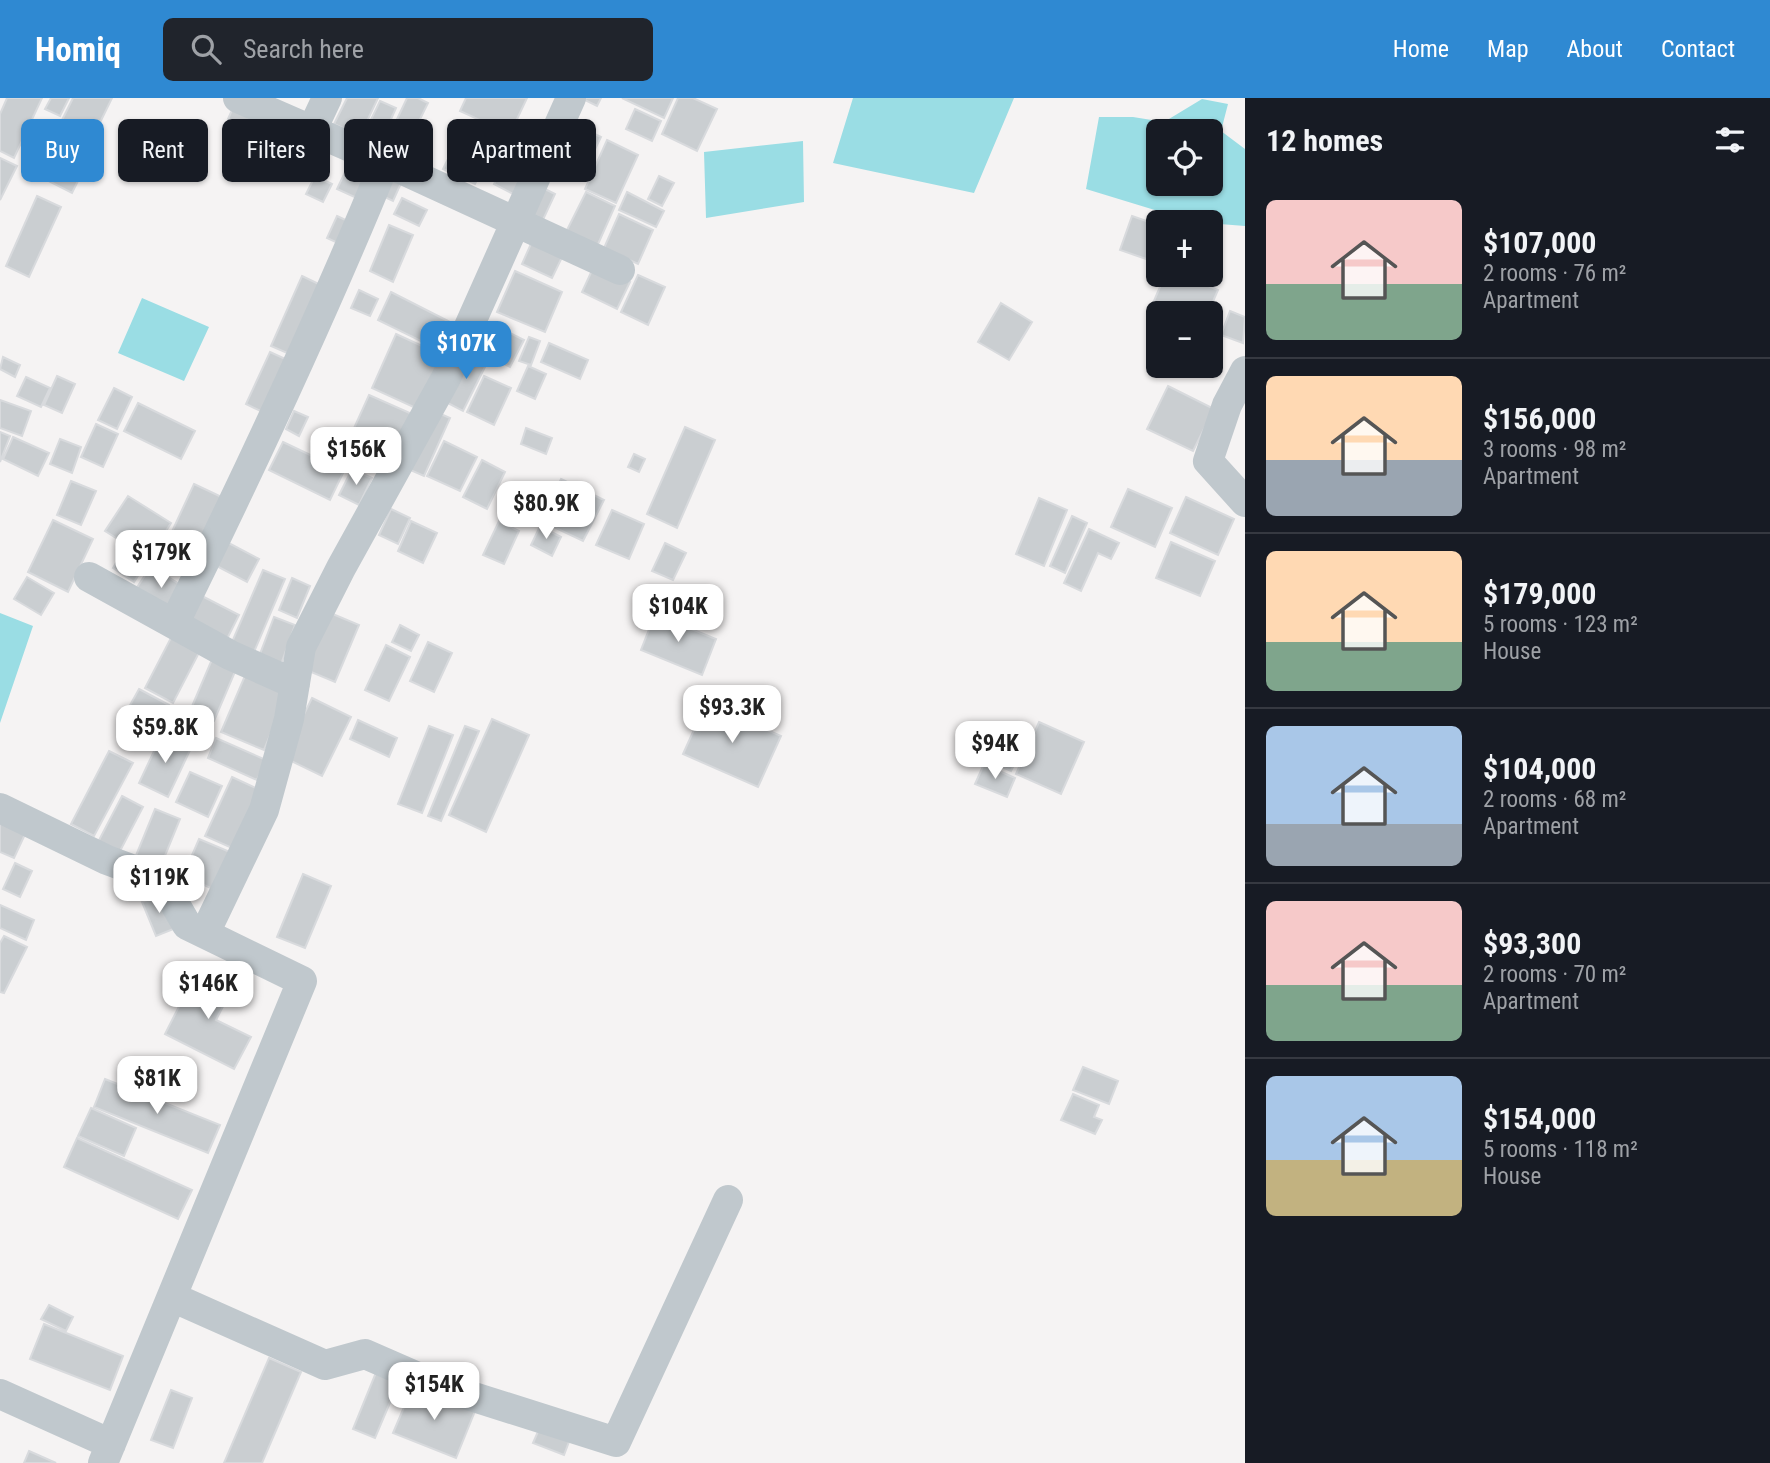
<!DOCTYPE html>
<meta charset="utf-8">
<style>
body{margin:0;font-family:"Roboto Condensed",sans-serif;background:#20242c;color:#f1f3f6;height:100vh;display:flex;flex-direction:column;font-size:26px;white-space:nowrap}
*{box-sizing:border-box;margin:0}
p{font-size:23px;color:#9ea1a6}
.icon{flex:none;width:38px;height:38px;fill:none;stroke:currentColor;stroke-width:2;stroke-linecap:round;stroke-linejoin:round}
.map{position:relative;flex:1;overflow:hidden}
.details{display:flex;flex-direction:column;background:#171b24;width:525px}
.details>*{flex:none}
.banner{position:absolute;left:21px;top:21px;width:665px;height:63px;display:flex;gap:14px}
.buttons{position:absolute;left:1146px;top:21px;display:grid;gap:14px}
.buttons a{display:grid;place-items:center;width:77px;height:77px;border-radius:10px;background:#171b24;box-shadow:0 2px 5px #0004;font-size:35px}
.price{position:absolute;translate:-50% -60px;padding:0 16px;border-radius:14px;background:#fff;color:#222;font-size:23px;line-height:46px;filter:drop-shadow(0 2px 4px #0008)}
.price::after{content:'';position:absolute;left:50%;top:42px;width:21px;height:16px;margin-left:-10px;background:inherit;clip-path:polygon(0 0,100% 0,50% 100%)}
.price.selected{background:#2f89d2;color:#fff}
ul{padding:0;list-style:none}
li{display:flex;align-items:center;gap:21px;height:175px;padding:0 21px}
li+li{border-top:2px solid #363941}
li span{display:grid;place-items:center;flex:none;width:196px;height:140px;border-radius:10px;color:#555}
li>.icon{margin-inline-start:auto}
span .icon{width:84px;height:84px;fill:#fffc;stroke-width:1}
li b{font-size:30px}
h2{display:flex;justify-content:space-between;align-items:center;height:84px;padding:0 21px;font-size:30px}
.pill{padding:0 24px;border-radius:10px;background:#171b24;box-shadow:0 2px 5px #0004;font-size:24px;line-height:63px}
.pill.selected{background:#2f89d2;color:#fff}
header{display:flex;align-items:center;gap:42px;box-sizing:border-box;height:98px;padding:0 35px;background:#2f89d2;color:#fff}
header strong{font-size:33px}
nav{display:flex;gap:38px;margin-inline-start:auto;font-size:24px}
.search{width:490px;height:63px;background:#20242c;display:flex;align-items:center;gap:18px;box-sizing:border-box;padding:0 24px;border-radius:10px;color:#9ea1a6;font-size:26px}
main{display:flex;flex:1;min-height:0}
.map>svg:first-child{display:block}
</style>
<header>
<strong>Homiq</strong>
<div class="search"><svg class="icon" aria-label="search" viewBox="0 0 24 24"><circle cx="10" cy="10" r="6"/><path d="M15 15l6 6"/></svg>Search here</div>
<nav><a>Home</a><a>Map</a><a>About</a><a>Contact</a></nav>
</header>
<main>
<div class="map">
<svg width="1245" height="1365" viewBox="0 0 1245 1365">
<rect width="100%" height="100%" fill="#f5f3f3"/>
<path fill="#9adde4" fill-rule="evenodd" d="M853,0h161l-40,95 -141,-30z
M1202,1l26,5 -7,27 24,18v77l-51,-4 -108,-33 13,-72h34l31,5zM1211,33v53h-53v-53z
M803,43l1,61 -98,16 -2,-66z
M142,200l67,29 -25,54 -66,-28z
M0,515l33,13 -33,97z"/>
<path fill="#caced1" stroke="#d8dadd" stroke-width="2" d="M7,0h35l-28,60 -14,-7v-37z
M51,0h18l-9,18 -15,-7z
M73,0h39l-18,37 -32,-15z
M347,0h31l-18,38 -26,-12z
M407,0h11l10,5 -29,59 -18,-9z
M466,0h61l-17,36 -50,-23z
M581,0h20l-4,8z
M622,0h51l-9,20z
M678,0h15l24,11 -20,42 -35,-17z
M236,3l17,8 -8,18 -17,-8z
M380,3l16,7 -16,36 -17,-8z
M635,11l26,12 -9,20 -26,-12z
M256,14l17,8 -6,13 -17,-7z
M278,21l33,15 -8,18 -34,-16z
M580,29l21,10 -18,37 -20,-9z
M519,34l22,10 -26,53 -21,-11z
M607,42l31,15 -22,48 -31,-14z
M38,45l47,24 -13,26 -47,-24z
M455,47l31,16 -11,23 -32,-15z
M355,53l24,11 -18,38 -24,-11z
M0,60l17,8 -17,34z
M383,74l19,9 -9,20 -19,-9z
M315,78l17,8 -9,18 -17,-8z
M659,78l15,7 -12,23 -14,-7z
M539,88l16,8 -14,30 -17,-7z
M586,94l29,14 -20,45 -31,-15z
M627,94l37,19 -8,16 -37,-17z
M37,98l24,11 -32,70 -23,-11z
M402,100l25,12 -8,16 -25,-12z
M619,116l34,16 -15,34 -34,-16z
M337,118l15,7 -10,22 -15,-7z
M1132,118l26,9v38l-38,-13z
M389,127l24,10 -20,47 -23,-11z
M534,139l31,14 -13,27 -30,-14z
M594,168l36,16 -13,27 -35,-17z
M515,173l47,21 -17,40 -48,-20z
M638,177l27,12 -17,38 -27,-13z
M1165,177h18l35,15 -10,23h-44l-13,-5z
M302,178l23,11 -31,69 -23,-10z
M359,192l19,9 -8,17 -19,-8z
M391,194l59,30 -13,27 -59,-29z
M1001,205l31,19 -23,38 -31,-18z
M1230,213l15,6 -2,26 -22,-8z
M488,224l36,18 -14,27 -36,-18z
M396,236l48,22 -24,54 -48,-22z
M529,239l11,4 -9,24 -12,-4z
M549,245l39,17 -8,19 -39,-17z
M470,253l18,10 -25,50 -19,-10z
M270,254l24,11 -25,52 -23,-11z
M3,259l17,8 -5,12 -15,-8z
M528,268l18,8 -11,25 -18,-8z
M57,278l18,8 -13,29 -18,-8z
M484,278l27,12 -17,37 -27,-13z
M26,279l24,11 -9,19 -24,-11z
M1168,288l46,23 -21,42 -46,-22z
M114,290l18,9 -15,32 -19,-9z
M369,297l43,19 -24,53 -43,-19z
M0,302l31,11 -9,25 -22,-8z
M138,305l57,28 -14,28 -57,-28z
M294,313l14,6 -9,19 -13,-7z
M434,313l16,7 -26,58 -16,-7z
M96,326l22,10 -15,33 -22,-10z
M685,329l30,13 -38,88 -30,-14z
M526,330l26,10 -6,16 -25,-10z
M0,334l10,4 -10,26z
M13,339l36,16 -11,23 -35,-17z
M60,341l21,8 -9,26 -22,-9z
M444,343l33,16 -17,34 -33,-15z
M283,344l61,29 -14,29 -61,-30z
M634,356l11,5 -6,13 -11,-5z
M482,362l23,12 -18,37 -24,-12z
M352,371l20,9 -13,27 -20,-10z
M561,381l43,21 -21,41 -42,-20z
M71,383l25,10 -15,34 -24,-10z
M194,386l34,16 -25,54 -34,-16z
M1128,391l44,19 -17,39 -44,-20z
M128,398l43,27 -37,59 -21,-14 14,-23 -22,-14z
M1186,399l48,22 -16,36 -48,-22z
M1039,400l28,12 -23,56 -28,-12z
M391,411l19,9 -12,26 -19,-9z
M612,412l32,14 -15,35 -33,-14z
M1072,418l15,7 -22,50 -15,-7z
M53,422l40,19 -25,53 -40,-20z
M411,423l26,12 -14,30 -25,-12z
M499,423l20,10 -15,33 -21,-9z
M540,428l21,11 -9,19 -21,-11z
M1089,431l30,14 -8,16 -13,-6 -17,38 -17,-8z
M221,441l38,20 -12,23 -38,-20z
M1171,444l44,19 -15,35 -44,-18z
M665,445l21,10 -13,27 -21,-9z
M151,468l36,23 -17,26 -36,-23z
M263,472l22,9 -34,80 -22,-10z
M27,479l27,16 -13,22 -27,-16z
M292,480l18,8 -13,32 -18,-8z
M198,496l41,21 -15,30 -42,-21z
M328,514l31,13 -24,57 -31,-13z
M655,516l61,25 -14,36 -61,-25z
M274,519l21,8 -16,45 -22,-8z
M400,527l19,10 -8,16 -19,-9z
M175,532l28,15 -30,58 -28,-15z
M428,544l24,11 -18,39 -24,-11z
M386,547l24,12 -21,44 -24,-11z
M213,559l24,10 -23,54 -24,-10z
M247,573l42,18 -25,61 -43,-18z
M139,591l30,16 -13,25 -31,-16z
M312,600l39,19 -29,59 -39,-19z
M706,605l75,33 -23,51 -75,-33z
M176,612l28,14 -8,16 -28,-15z
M492,621l37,16 -43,97 -37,-17z
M358,622l39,18 -8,19 -39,-18z
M1039,624l45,20 -23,52 -45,-20z
M429,628l24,9 -31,78 -24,-9z
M465,628l14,5 -38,90 -13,-5z
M163,634l29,14 -24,51 -29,-14z
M216,640l50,22 -9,20 -49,-22z
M1007,644l15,7 -11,22 -14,-6z
M109,653l24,12 -39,73 -23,-12z
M984,666l31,14 -8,19 -32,-13z
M190,674l32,14 -14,31 -32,-15z
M232,679l28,13 -28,58 -27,-12z
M122,698l21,11 -25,48 -21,-11z
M155,711l25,10 -20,49 -25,-10z
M0,720l27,12 -13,28 -14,-6z
M199,741l31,13 -17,37 -30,-13z
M15,765l17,8 -12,26 -17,-8z
M303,776l28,12 -26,62 -28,-11z
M161,796l15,34 -20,8 -14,-34z
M0,807l34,15 -8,20 -26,-12z
M4,838l23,11 -23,46 -4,-1v-49z
M199,869l35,18 -18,35 35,17 -17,32 -69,-35z
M1083,969l35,14 -9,23 -36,-14z
M105,981l115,46 -12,28 -114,-46z
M1073,996l26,11 -5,12 8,3 -7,14 -34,-14z
M91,1010l45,20 -12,28 -46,-20z
M77,1040l115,52 -14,29 -114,-52z
M49,1207l24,12 -7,14 -25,-12z
M44,1226l79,32 -13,34 -80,-31z
M269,1260l32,14 -39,91h-38z
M377,1272l23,9 -25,59 -22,-9z
M413,1288l62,25 -19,47 -63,-25z
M171,1292l21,8 -19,50 -22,-8z
M540,1329l30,12 -6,16 -31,-12z
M29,1353l27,12h-32z"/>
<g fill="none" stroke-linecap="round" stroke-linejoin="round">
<path stroke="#c0c8cd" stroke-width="30" d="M238,0l165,72 217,100
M312,32l15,-32
M1245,273l-18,34 -19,56 37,41
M89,479l141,78 65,29
M174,526c75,-152 147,-305 211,-462
M0,710l107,52 54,20 26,45 115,56 -199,482
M205,835l59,-123 25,-91 12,-72 40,-79 105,-190 125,-280
M172,1199l153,68 40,-11 71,31 180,57 112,-242
M0,1296l111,50"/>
</g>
</svg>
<div class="buttons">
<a><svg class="icon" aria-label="locate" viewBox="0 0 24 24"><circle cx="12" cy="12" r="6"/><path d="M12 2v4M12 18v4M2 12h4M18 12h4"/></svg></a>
<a>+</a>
<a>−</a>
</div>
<b class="price selected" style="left:466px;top:283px">$107K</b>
<b class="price" style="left:356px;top:389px">$156K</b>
<b class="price" style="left:546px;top:443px">$80.9K</b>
<b class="price" style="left:161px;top:492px">$179K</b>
<b class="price" style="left:678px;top:546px">$104K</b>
<b class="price" style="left:732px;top:647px">$93.3K</b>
<b class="price" style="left:165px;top:667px">$59.8K</b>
<b class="price" style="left:995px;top:683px">$94K</b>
<b class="price" style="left:159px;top:817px">$119K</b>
<b class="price" style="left:208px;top:923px">$146K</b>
<b class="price" style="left:157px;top:1018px">$81K</b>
<b class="price" style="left:434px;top:1324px">$154K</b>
<div class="banner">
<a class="pill selected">Buy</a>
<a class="pill">Rent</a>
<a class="pill">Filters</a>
<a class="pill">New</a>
<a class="pill">Apartment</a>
</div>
</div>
<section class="details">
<h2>12 homes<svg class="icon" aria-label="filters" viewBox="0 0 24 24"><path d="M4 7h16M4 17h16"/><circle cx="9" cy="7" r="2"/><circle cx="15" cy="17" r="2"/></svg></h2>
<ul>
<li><span style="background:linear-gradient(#f6c9c9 60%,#7fa58c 0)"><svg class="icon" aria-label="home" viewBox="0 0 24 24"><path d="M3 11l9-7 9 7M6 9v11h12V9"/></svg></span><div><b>$107,000</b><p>2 rooms · 76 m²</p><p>Apartment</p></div></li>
<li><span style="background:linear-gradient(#ffd9b3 60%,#9aa5b1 0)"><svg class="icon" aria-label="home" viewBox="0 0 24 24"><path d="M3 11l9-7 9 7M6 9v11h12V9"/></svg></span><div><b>$156,000</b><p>3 rooms · 98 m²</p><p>Apartment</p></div></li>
<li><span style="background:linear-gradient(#ffd9b3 65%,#7fa58c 0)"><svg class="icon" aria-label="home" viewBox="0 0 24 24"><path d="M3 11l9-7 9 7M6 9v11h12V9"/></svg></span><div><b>$179,000</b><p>5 rooms · 123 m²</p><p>House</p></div></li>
<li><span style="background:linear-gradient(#a9c7e8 70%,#9aa5b1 0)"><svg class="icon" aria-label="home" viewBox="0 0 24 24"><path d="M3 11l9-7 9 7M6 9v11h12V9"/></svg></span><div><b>$104,000</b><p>2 rooms · 68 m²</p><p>Apartment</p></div></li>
<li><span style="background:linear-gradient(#f6c9c9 60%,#7fa58c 0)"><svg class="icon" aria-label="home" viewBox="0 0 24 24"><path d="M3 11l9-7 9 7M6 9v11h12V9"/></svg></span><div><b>$93,300</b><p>2 rooms · 70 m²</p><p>Apartment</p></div></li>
<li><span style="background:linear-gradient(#a9c7e8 60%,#c2b280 0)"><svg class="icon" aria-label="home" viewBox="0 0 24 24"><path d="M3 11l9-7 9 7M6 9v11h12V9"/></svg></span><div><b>$154,000</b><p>5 rooms · 118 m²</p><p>House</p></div></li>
</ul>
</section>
</main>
